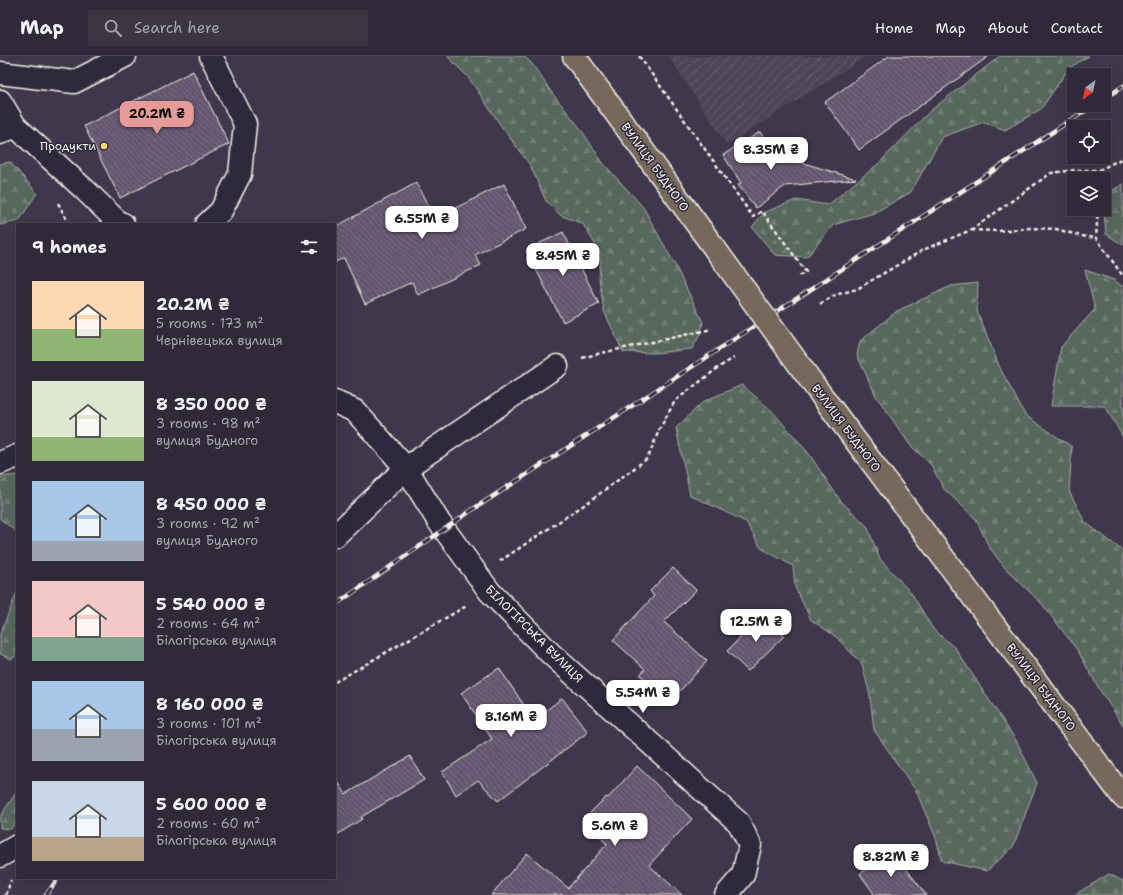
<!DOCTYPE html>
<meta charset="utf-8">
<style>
body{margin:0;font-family:"Shantell Sans",sans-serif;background:#3b3544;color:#f1f3f6;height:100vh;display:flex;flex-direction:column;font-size:15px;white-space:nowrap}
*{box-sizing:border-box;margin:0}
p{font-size:13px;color:#a7a6ae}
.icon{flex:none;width:22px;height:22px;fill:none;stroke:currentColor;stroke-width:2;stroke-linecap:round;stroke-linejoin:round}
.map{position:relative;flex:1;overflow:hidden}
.sheet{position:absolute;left:16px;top:167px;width:320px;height:656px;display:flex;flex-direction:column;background:#2f2939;border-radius:0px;box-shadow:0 4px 16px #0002,0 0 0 1px #4a4553}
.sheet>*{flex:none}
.needle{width:26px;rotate:213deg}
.controls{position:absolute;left:1067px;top:12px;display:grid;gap:8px}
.controls a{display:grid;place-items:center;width:44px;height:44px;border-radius:0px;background:#2f2939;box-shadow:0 4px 16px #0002,0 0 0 1px #4a4553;font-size:20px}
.price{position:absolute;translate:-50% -34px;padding:0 9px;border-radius:8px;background:#fff;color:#222;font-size:13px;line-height:26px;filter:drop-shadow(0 1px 2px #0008)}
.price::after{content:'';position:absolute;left:50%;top:24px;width:12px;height:9px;margin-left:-6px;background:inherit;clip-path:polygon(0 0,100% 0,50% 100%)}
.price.active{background:#e69b98;color:#111}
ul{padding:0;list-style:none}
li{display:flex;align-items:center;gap:12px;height:100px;padding:0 16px}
li span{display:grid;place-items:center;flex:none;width:112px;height:80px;border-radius:0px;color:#555}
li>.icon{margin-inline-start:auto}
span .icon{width:48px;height:48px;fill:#fffc;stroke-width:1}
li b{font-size:17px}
h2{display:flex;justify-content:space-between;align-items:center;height:48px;padding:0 16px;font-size:17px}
header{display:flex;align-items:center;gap:24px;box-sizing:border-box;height:56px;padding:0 20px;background:#2f2939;border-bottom:1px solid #4a4553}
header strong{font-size:19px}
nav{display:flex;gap:22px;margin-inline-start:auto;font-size:14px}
.search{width:280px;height:36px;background:#3b3544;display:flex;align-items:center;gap:10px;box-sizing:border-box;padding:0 14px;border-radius:0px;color:#a7a6ae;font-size:15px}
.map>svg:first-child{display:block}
</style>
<header>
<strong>Map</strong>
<div class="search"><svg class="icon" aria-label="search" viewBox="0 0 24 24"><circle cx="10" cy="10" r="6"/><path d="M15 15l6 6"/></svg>Search here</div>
<nav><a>Home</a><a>Map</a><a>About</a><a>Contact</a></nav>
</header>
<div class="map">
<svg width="1123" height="839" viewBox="0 0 1123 839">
<defs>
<pattern id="industrial-furrows" width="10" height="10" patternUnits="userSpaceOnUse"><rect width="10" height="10" fill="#4d445a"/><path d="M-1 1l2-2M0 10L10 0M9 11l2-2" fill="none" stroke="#675f72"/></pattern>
<pattern id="forest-firs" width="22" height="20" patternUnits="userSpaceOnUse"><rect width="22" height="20" fill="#59685e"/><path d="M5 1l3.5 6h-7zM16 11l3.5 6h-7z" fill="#717e75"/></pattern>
<pattern id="building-back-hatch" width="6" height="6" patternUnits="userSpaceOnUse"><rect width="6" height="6" fill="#655670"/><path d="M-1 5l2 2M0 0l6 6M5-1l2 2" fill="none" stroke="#7c6f84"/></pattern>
</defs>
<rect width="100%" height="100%" fill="#3f374c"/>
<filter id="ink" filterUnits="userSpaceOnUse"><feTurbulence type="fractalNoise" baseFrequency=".025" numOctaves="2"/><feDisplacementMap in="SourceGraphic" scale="8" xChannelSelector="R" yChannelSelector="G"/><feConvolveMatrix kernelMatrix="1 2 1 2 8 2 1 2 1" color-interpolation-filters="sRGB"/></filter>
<g filter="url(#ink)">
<path fill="url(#industrial-furrows)" d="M668,0h199l-140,89z"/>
<path fill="url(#forest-firs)" stroke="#a6aca3" d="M447,0h77l9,9 19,28 28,35 23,35 40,44 31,56 29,59 -3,13 -8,14 -37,4 -32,-1 -19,-41 -5,-33 2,-24 -18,-30 -23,-9 -14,-14 -16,-36 -26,-35 -36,-53z
M1000,0h89l-20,12 -28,41 -36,21 -21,-8 -42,15 -31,55 -37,21 -41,12 -26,32 -32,-2 -23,-28 13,-15 31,-12 32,5 50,-41 52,-53z
M10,106l27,31 -18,28 -19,4v-61z
M1123,128v61l-17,-11 -2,-20 9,-24z
M1085,214l29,10 9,7v150l-18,-31h-54l10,-59 34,-38z
M978,227l-1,28 23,57 25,47 47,32 -3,44 16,31 38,29v174l-24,-36 -21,-38 -36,-47 -37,-36 -16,-21 -13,-28 -32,-30 -13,-24 -21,-20 -34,-49 -19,-41 3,-14 37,-30 54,-25z
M742,329l29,25 36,41 33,49 27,26 13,33 32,35 21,35 22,19 62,94 20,41 -24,64 -26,24 -45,-10 -6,-23 -20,-47 -42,-61 -4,-34 -8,-32 -27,-28 -24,-16 -16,-33 -2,-21 -32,-18 -15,-26 -56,-27 -14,-67 28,-27z
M17,419v57l-17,-13v-42z
M17,536v63l-6,4 -11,-5v-20z
M17,735v28l-6,10 -11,-1v-11z
M1109,818l14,7v14h-49z"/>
<path fill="url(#building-back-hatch)" stroke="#f4f1e8" d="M889,0h100l-130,94 -34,-48z
M193,15l36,73 -109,54 -36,-72z
M760,76l14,22 82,25 -71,7 -29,22 -18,-23 3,-2 -18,-28z
M416,127l19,35 69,-34 22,45 -51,26 6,10 -63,30 -6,-13 -47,22 -21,-46 -9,4v-35z
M563,176l36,72 -36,18 -37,-72z
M673,512l23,22 -32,32 43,39 -37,41 -30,-27 5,-6 -32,-29 41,-44 -4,-5z
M763,559l21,21 -36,35 -21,-20z
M499,612l35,52 28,-22 26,34 -90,69 -20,-21 -22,15 -14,-23 50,-33 -31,-46z
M410,700l14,24 -63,37 1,2 -27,17v-58l11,16z
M637,710l55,53 -43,46 33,30h-191l36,-42 41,35 39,-44 -24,-24 23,-23 2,1z
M892,794l34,45h-51l-15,-21z"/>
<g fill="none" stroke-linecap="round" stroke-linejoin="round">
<defs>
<path id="minor" d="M0,17l74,9 51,-26
M0,45l15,25 -15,7
M15,70l70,64 33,32 5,2
M207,168l14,-13 19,-37 5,-50 -34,-68
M335,346l20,9 51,57 33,54 51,70 61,62 188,169 11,22 -7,30 -17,20
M0,407l17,-7
M335,480l71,-68 151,-102
M0,800l17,-10"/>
<path id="highway" d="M574,0l144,197
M819,336l304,405"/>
</defs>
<use href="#minor" stroke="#f4f1e8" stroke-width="25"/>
<use href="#highway" stroke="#f4f1e8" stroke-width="25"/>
<path stroke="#f4f1e8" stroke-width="2.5" stroke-dasharray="4 3" stroke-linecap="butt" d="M639,0l114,161 9,-6 44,61 -9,5
M1099,123v-9
M58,147l11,21
M1098,153l-2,29 27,38
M971,174l27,1 32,-3 26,1 25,7 15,2
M820,248l15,-9 22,-6 66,-39 48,-20 80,-57 24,-3h24l24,-12
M582,302l15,-4 115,-25
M500,505l87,-58 61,-45 11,-28 16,-29 44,-34 15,-9
M335,626l133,-77
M6,839l5,-15"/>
<use href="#minor" stroke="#2f2a3d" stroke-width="22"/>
<use href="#highway" stroke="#76695c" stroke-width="22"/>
<defs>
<path id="rail" d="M1104,43l19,-13
M335,549l137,-95 622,-405
M46,839l12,-17"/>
</defs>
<use href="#rail" stroke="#f4f1e8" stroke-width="4.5"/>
<use href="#rail" stroke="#2f2a3d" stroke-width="3" stroke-dasharray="9" stroke-linecap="butt"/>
<defs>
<path id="highway-bridge" d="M718,197l101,139"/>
</defs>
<use href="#highway-bridge" stroke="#f4f1e8" stroke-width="25" stroke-linecap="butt"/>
<use href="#highway-bridge" stroke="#76695c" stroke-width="22"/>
</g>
</g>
<circle fill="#ffd166" stroke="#2f2a3d" stroke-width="1.5" cx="104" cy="90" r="4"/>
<g text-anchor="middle" stroke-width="3" stroke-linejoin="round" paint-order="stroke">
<g font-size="12" fill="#f4f1e8" stroke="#2f2a3d" text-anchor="end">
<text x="96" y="94">Продукти</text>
</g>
<g font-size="12" fill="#f4f1e8" stroke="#2f2a3d">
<text transform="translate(655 111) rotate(54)" y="4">ВУЛИЦЯ БУДНОГО</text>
<text transform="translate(846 372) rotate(53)" y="4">ВУЛИЦЯ БУДНОГО</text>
<text transform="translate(534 578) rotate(45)" y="4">БІЛОГІРСЬКА ВУЛИЦЯ</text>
<text transform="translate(1041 631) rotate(53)" y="4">ВУЛИЦЯ БУДНОГО</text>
</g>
</g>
</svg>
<div class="controls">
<a><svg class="needle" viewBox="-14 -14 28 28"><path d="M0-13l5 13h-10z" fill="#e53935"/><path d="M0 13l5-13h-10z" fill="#a7a6ae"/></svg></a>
<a><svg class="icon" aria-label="locate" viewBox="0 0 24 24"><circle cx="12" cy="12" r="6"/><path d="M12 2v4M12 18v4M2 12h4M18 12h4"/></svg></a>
<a><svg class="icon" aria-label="layers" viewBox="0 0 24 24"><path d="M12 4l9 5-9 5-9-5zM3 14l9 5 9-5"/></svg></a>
</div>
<b class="price active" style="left:157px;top:79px">20.2M ₴</b>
<b class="price" style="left:771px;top:115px">8.35M ₴</b>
<b class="price" style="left:422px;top:184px">6.55M ₴</b>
<b class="price" style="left:563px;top:221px">8.45M ₴</b>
<b class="price" style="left:756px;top:587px">12.5M ₴</b>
<b class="price" style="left:643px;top:658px">5.54M ₴</b>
<b class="price" style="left:511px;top:682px">8.16M ₴</b>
<b class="price" style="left:615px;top:791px">5.6M ₴</b>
<b class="price" style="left:891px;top:822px">8.82M ₴</b>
<section class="sheet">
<h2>9 homes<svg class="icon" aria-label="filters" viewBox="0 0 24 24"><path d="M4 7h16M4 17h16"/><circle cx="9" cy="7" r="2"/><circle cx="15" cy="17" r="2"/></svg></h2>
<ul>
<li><span style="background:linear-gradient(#ffd9b3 60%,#8fb573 0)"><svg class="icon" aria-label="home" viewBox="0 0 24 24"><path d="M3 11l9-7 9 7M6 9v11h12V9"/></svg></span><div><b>20.2M ₴</b><p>5 rooms · 173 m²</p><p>Чернівецька вулиця</p></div></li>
<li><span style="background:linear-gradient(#dfe7d0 70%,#8fb573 0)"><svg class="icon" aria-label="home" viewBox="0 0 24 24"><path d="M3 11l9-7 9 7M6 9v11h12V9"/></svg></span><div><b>8 350 000 ₴</b><p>3 rooms · 98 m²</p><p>вулиця Будного</p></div></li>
<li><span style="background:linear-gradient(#a9c7e8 75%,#9aa5b1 0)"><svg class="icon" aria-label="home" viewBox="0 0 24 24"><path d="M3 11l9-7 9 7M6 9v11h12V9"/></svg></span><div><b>8 450 000 ₴</b><p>3 rooms · 92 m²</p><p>вулиця Будного</p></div></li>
<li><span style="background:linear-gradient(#f6c9c9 70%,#7fa58c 0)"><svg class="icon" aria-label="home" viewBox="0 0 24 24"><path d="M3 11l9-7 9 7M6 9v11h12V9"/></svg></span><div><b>5 540 000 ₴</b><p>2 rooms · 64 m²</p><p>Білогірська вулиця</p></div></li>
<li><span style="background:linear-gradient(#a9c7e8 60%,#9aa5b1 0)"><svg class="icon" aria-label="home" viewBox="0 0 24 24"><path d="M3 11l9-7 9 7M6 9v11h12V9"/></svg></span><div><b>8 160 000 ₴</b><p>3 rooms · 101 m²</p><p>Білогірська вулиця</p></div></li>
<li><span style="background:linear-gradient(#c9d6e8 70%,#b9a48a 0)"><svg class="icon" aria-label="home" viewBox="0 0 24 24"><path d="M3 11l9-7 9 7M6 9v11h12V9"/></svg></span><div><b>5 600 000 ₴</b><p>2 rooms · 60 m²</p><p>Білогірська вулиця</p></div></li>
</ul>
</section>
</div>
